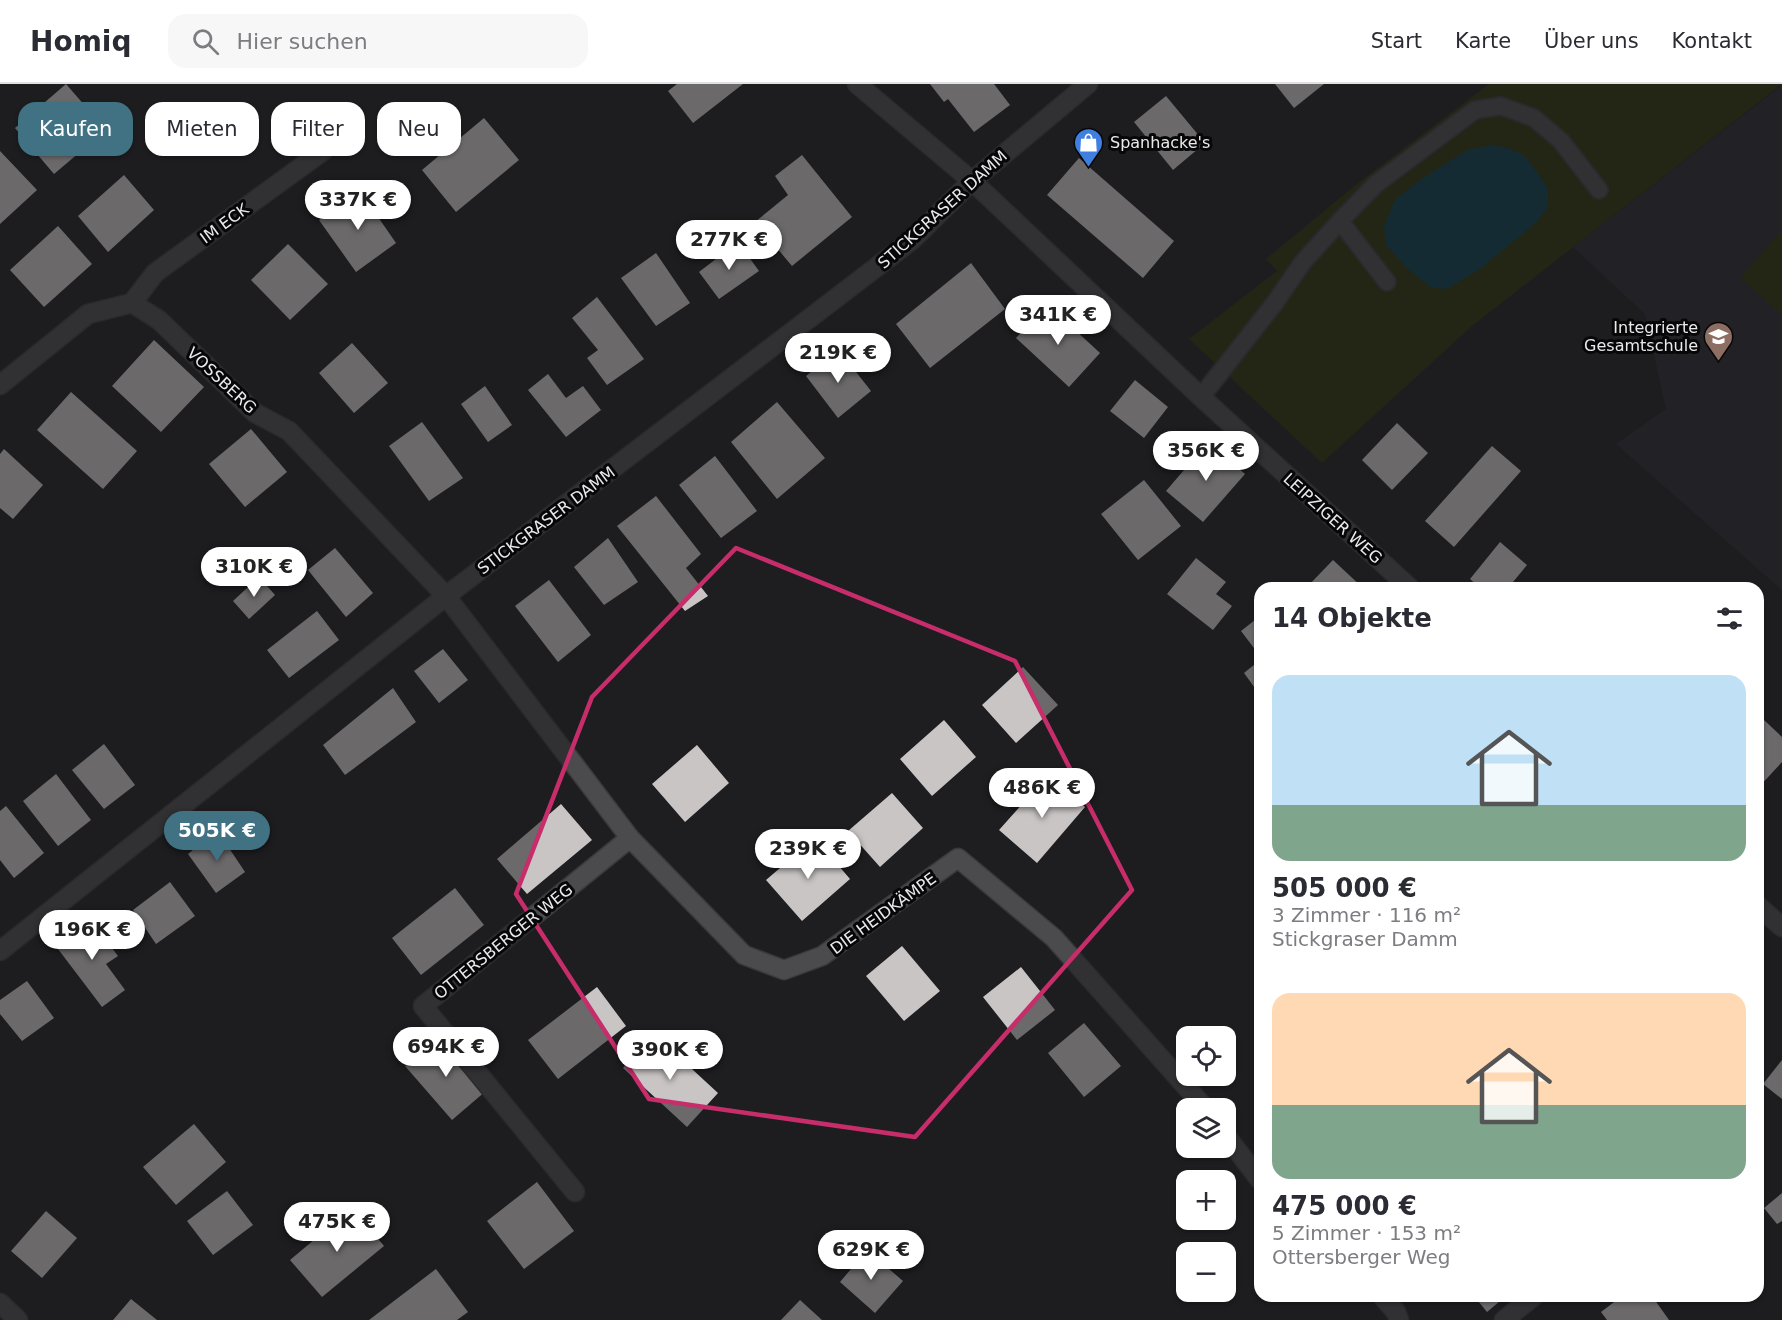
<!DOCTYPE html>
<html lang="de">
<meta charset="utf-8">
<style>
body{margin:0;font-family:"DejaVu Sans",sans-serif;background:#f7f7f7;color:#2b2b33;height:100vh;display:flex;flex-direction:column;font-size:22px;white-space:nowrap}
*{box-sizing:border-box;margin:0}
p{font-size:20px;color:#7c7c81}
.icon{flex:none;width:33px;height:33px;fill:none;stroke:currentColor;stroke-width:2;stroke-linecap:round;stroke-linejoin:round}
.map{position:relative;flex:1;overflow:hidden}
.details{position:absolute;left:1254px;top:498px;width:510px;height:720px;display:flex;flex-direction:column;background:#fff;border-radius:18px;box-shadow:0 2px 4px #0004}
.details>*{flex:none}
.banner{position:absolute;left:18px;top:18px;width:570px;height:54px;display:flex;gap:12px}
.tools{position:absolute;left:1176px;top:942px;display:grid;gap:12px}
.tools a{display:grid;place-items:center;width:60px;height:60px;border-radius:12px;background:#fff;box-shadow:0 2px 4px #0004;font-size:30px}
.price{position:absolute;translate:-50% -51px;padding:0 14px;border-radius:21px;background:#fff;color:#222;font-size:20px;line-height:39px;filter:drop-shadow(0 2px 3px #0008)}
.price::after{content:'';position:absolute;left:50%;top:36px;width:18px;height:14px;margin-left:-9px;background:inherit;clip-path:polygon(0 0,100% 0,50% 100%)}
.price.active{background:#417284;color:#fff}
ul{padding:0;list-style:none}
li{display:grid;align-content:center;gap:12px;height:318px;padding:0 18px}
li span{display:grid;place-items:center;height:186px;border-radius:18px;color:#555}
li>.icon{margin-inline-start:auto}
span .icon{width:108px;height:108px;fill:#fffc;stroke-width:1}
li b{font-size:26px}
h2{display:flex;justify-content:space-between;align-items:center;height:72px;padding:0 18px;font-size:26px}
.chip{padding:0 21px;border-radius:18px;background:#fff;box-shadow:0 2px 4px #0004;font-size:21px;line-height:54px}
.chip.active{background:#417284;color:#fff}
header{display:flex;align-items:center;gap:36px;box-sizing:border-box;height:84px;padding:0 30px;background:#fff;border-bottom:2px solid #e1e1e2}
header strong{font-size:28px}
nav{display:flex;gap:33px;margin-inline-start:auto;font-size:21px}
.search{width:420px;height:54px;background:#f7f7f7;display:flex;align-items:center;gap:15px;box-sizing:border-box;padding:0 21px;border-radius:18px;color:#7c7c81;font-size:22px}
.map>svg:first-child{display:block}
</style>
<header>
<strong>Homiq</strong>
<div class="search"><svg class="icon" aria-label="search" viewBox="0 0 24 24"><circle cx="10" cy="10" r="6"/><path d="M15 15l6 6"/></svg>Hier suchen</div>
<nav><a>Start</a><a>Karte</a><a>Über uns</a><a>Kontakt</a></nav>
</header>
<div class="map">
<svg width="1782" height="1236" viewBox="0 0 1782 1236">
<rect width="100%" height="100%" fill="#1e1d20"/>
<path fill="#28262e" d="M1782,1v505l-166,-146 50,-35 -21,-95 -72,-67z"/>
<path fill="#2b3007" d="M1489,0h293l-310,242 -150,137 -133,-124 88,-68 -11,-12 92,-76z
M1782,146v85l-42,-37z"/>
<path fill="#093c49" d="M1493,61l18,4 15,8 22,31v19l-11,15 -56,46 -34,21 -17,-2 -22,-18 -22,-24 -2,-20 11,-25 25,-20 47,-30z"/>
<path fill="#c9c5c4" d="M66,0l40,46 -52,44 -39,-46z
M677,0h66l-50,39 -25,-32z
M930,0h64l16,21 -36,27 -26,-33 -4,3z
M1275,0h49l-30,24z
M1166,12l39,47 -32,27 -39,-48z
M484,34l35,42 -63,52 -34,-42z
M0,67l37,39 -37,34z
M802,71l50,62 -60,49 -37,-44 33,-27 -13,-19z
M1079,74l95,83 -31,37 -96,-83z
M124,91l30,35 -46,42 -30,-36z
M360,107l36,52 -40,29 -37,-52z
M58,142l34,38 -48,43 -34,-37z
M738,158l21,29 -40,28 -20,-27z
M288,160l40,40 -38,36 -39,-40z
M656,169l34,50 -34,23 -35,-48z
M971,179l34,46 -75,59 -34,-44z
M597,213l47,62 -37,26 -20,-27 11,-8 -26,-32z
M1047,220l53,49 -31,34 -53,-49z
M154,256l50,47 -43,45 -49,-46z
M352,259l36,40 -34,30 -35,-40z
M838,265l33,42 -33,27 -32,-42z
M548,290l18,24 17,-12 18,24 -35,27 -38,-47z
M1135,296l33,27 -24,31 -34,-27z
M485,302l27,39 -24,17 -27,-38z
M71,308l66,59 -34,38 -66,-59z
M777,318l48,56 -48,41 -46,-57z
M422,338l41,56 -34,23 -40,-55z
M1397,339l31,30 -36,37 -30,-30z
M251,345l36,43 -42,35 -36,-43z
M1208,358l37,32 -42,48 -37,-31z
M1492,362l29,25 -67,76 -29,-26z
M4,365l39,36 -30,34 -13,-11v-54z
M715,372l42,55 -36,27 -42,-53z
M1144,396l37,46 -43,34 -37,-46z
M656,412l45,58 -15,14 22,28 -23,15 -68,-85z
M608,454l30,44 -34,23 -30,-38z
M1500,458l27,23 -19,23h-28l-10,-9z
M335,464l38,45 -27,24 -38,-47z
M1196,474l30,24 -10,12 16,12 -19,24 -46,-36z
M1333,476l30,28h-57z
M259,493l16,18 -26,24 -16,-18z
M549,496l42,55 -33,27 -43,-56z
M317,527l22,29 -50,38 -22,-28z
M1260,532v40l-19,-25z
M443,565l25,31 -29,23 -25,-32z
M1260,576v35l-16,-22z
M1023,583l35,38 -42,38 -34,-38z
M393,604l23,34 -71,53 -22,-30z
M944,636l32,37 -44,39 -32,-37z
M1764,636l18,17v25l-24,26v-62z
M104,660l31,41 -31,24 -32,-39z
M697,661l32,38 -44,39 -33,-38z
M56,690l35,46 -33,26 -35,-45z
M1048,691l37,32 -48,56 -38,-33z
M892,709l31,35 -43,39 -32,-36z
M561,720l31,36 -65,54 -30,-35z
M6,722l38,47 -30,25 -14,-18v-49z
M217,746l28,42 -29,21 -28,-39z
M815,754l35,41 -48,42 -36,-41z
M170,798l25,34 -39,28 -23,-34z
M455,804l29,37 -63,50 -29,-37z
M90,835l28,37 -12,8 19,26 -23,17 -47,-62z
M902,862l38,45 -36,30 -38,-45z
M1021,883l34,43 -38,30 -34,-43z
M27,897l27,37 -32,23 -22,-27v-14z
M597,903l29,39 -68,53 -30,-39z
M1084,939l37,43 -37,31 -36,-44z
M654,950l64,59 -31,34 -64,-59z
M440,952l47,54 -35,30 -47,-54z
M1782,976v39l-19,-15z
M194,1040l32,38 -50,43 -33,-38z
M537,1098l37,49 -50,38 -37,-48z
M227,1107l26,34 -40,30 -26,-34z
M1782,1109v28l-5,3 -13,-16z
M352,1124l32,38 -62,51 -32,-37z
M46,1127l31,27 -35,40 -31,-27z
M867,1166l36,31 -28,32 -35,-31z
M436,1185l32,43 -11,8h-88z
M1474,1212h32l-19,16z
M1622,1212h30l17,24h-62l-6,-8z
M131,1215l26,21h-44z
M800,1216l22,20h-41z"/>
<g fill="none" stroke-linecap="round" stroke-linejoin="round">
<defs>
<path id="lane" d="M1340,137l47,61
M1201,313l73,-93 29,-42 37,-41 36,-37 99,-74 26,-4 33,12 27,23 38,49"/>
<path id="street" d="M857,0l115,97 229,216 209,191
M132,219l23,-30 168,-122
M0,301l88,-71 44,-11 27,17 96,93 34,18 157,165 184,242 114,117 40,15 38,-14 136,-98 96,80 151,170
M1758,822l24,21
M0,867l446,-355 466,-356 60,-59 116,-97
M1226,1052l34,44
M575,1108l-152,-186 207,-168
M1382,1212l14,16 3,8
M0,1219l18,17
M1504,1236l30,-24"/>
</defs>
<use href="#lane" stroke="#3a393b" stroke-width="20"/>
<use href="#street" stroke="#3a393b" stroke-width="21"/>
<use href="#lane" stroke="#4b4a4d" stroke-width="16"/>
<use href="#street" stroke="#4b4a4d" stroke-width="18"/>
</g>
<path d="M0 0H1782V1236H0ZM736,464l279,113 117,229 -217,247 -266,-38 -133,-205 76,-197z" fill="#1e1d20" fill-opacity=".55" fill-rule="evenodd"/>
<path fill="none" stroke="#c62d6a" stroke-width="4.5" stroke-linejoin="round" d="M736,464l279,113 117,229 -217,247 -266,-38 -133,-205 76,-197z"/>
<defs>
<symbol id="shop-pin" viewBox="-11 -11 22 30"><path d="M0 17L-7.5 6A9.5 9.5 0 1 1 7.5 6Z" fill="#3f7fe0" stroke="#080708"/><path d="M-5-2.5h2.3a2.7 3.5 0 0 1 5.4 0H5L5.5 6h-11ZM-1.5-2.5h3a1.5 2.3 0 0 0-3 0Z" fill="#fff"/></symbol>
<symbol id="school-pin" viewBox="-11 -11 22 30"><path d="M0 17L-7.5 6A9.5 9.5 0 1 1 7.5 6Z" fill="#8d6e63" stroke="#080708"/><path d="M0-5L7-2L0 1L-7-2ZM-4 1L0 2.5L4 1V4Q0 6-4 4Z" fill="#fff"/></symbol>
</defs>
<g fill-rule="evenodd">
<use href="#shop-pin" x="1072" y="42" width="33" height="45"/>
<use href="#school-pin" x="1702" y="236" width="33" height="45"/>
</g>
<g text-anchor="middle" stroke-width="6" stroke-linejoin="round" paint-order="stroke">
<g font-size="16" fill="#eaeaec" stroke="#080708" text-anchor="start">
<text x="1110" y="64">Spanhacke's</text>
<text x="1698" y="249" text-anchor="end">Integrierte<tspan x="1698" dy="18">Gesamtschule</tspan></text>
</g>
<g font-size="16" fill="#eaeaec" stroke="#080708">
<text transform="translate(942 125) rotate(-42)" y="6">STICKGRASER DAMM</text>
<text transform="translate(224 139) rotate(-36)" y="6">IM ECK</text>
<text transform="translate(222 296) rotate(43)" y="6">VOSSBERG</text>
<text transform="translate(1333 434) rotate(42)" y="6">LEIPZIGER WEG</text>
<text transform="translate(546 436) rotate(-37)" y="6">STICKGRASER DAMM</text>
<text transform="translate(883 829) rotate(-36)" y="6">DIE HEIDKÄMPE</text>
<text transform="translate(503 857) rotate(-39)" y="6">OTTERSBERGER WEG</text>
</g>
</g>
</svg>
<div class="tools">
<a><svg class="icon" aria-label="locate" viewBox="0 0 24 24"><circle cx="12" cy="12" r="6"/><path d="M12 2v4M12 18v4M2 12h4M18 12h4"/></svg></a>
<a><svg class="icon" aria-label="layers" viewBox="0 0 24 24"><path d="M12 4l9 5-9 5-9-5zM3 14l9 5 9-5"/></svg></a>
<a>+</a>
<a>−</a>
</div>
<b class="price" style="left:358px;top:147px">337K €</b>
<b class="price" style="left:729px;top:187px">277K €</b>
<b class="price" style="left:1058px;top:262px">341K €</b>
<b class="price" style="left:838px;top:300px">219K €</b>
<b class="price" style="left:1206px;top:398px">356K €</b>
<b class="price" style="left:254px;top:514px">310K €</b>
<b class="price" style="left:1042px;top:735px">486K €</b>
<b class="price active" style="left:217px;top:778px">505K €</b>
<b class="price" style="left:808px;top:796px">239K €</b>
<b class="price" style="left:92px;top:877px">196K €</b>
<b class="price" style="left:446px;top:994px">694K €</b>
<b class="price" style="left:670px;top:997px">390K €</b>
<b class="price" style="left:337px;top:1169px">475K €</b>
<b class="price" style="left:871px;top:1197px">629K €</b>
<div class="banner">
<a class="chip active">Kaufen</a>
<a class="chip">Mieten</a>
<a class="chip">Filter</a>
<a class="chip">Neu</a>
</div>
<section class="details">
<h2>14 Objekte<svg class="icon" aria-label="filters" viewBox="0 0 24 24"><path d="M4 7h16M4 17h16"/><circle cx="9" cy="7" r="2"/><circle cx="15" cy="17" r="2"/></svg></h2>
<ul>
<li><span style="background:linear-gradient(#bfe0f5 70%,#7fa58c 0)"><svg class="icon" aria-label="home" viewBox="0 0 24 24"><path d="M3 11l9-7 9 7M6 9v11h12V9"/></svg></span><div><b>505 000 €</b><p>3 Zimmer · 116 m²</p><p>Stickgraser Damm</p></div></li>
<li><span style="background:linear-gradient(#ffd9b3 60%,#7fa58c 0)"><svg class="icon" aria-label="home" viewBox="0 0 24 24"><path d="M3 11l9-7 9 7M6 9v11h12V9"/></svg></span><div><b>475 000 €</b><p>5 Zimmer · 153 m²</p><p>Ottersberger Weg</p></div></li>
</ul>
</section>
</div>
